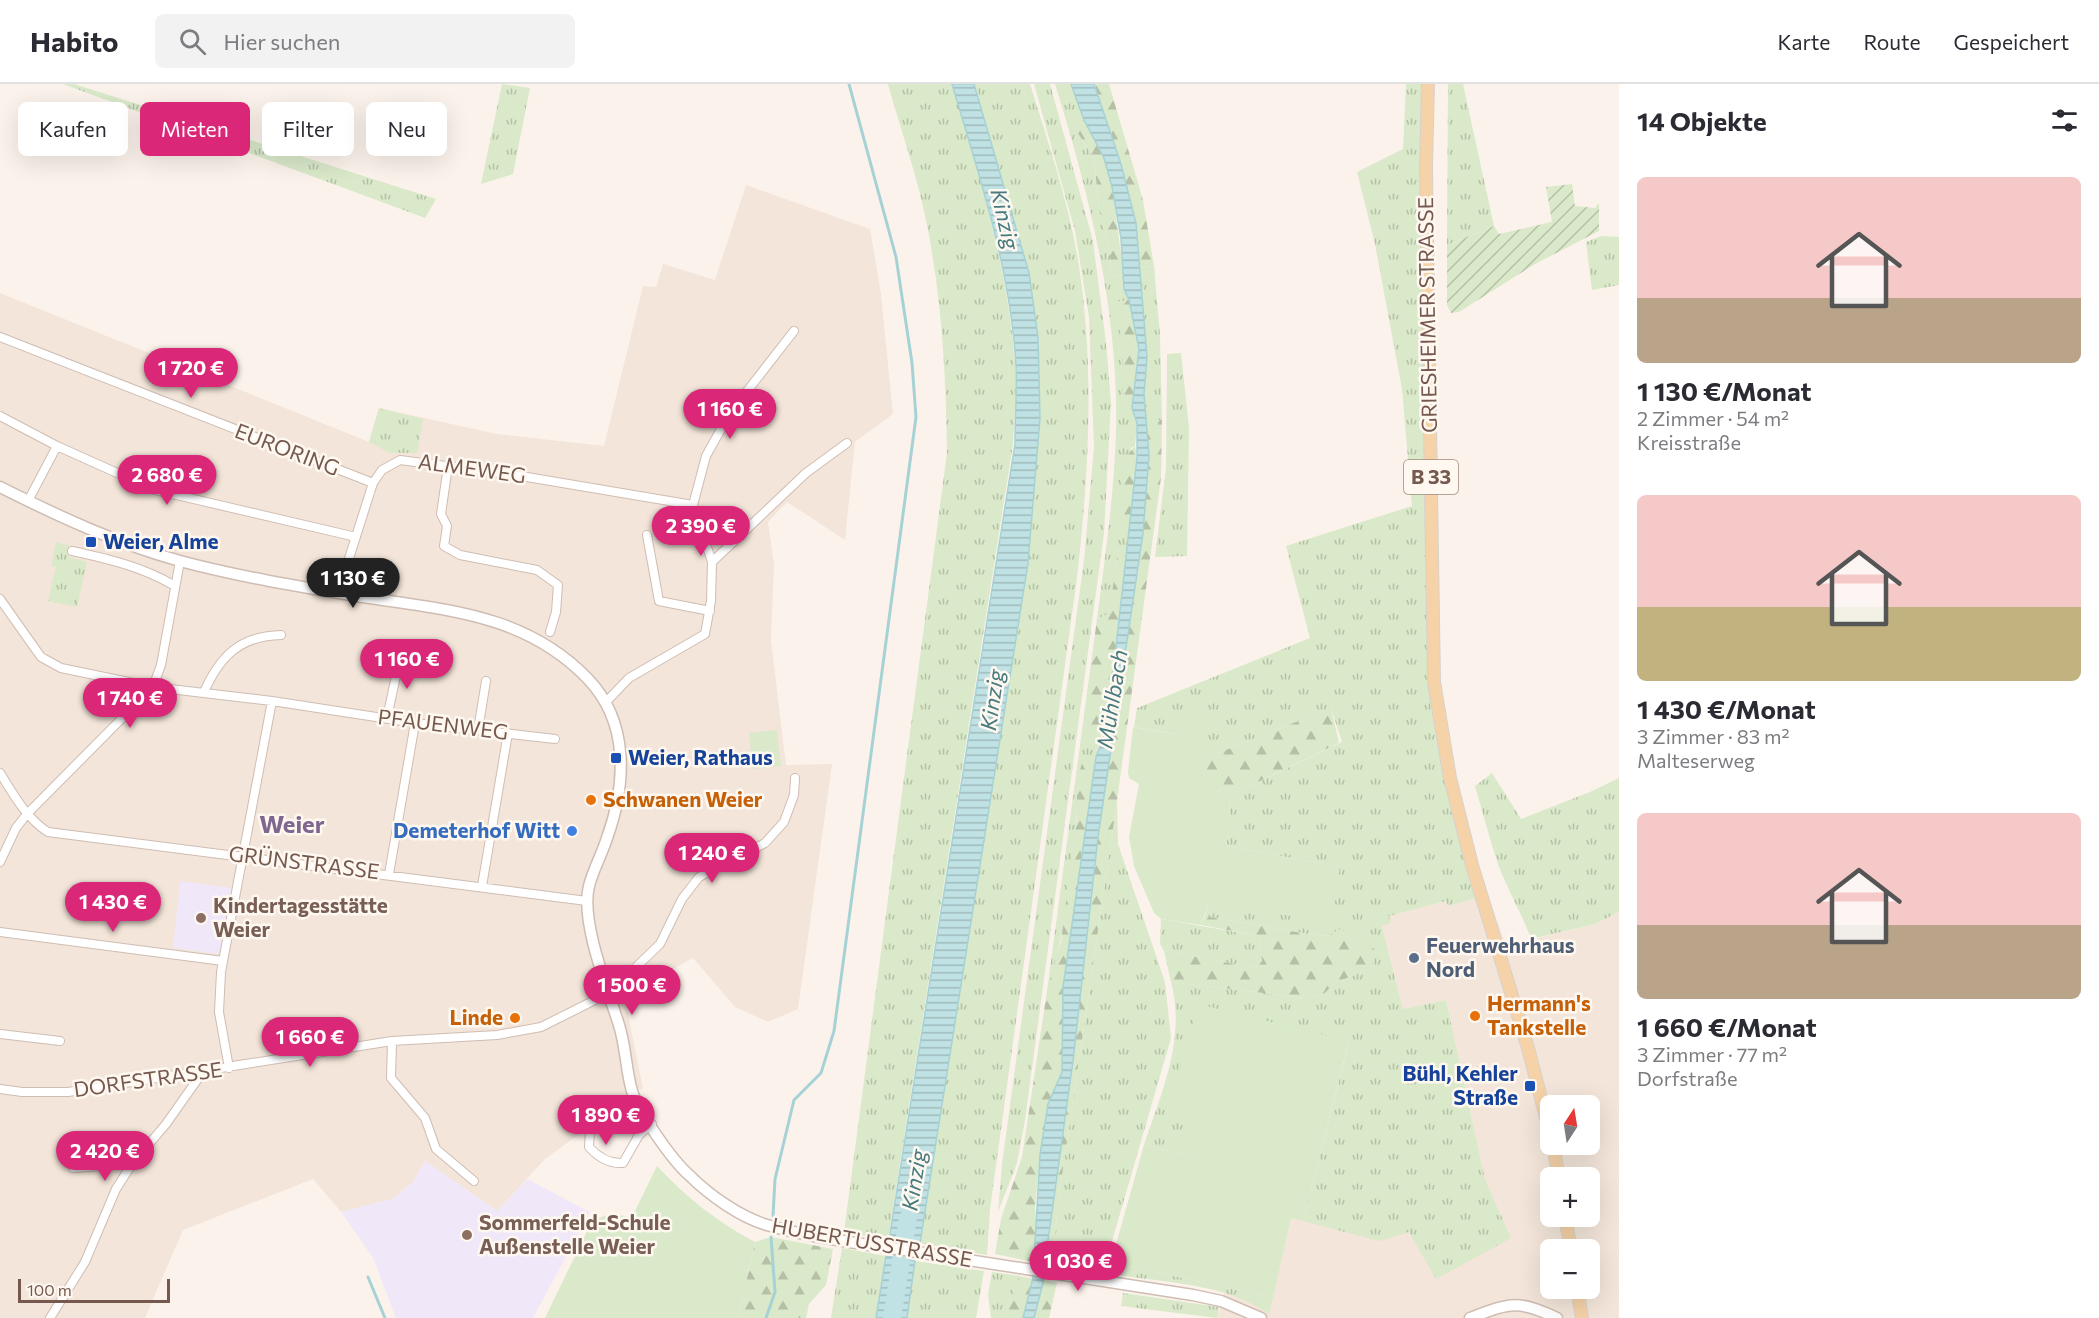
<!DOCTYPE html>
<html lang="de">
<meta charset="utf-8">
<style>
body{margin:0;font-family:Commissioner,sans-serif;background:#f2f2f3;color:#2b2b33;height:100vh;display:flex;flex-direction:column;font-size:22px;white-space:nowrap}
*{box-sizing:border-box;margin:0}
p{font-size:20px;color:#7c7c81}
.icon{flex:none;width:33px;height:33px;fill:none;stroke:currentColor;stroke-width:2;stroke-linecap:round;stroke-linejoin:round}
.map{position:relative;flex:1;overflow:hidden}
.sheet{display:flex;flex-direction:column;background:#fff;width:480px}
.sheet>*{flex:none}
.guide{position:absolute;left:18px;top:18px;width:570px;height:54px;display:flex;gap:12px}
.needle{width:39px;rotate:12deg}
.fabs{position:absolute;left:1540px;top:1011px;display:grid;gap:12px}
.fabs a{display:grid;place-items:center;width:60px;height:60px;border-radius:9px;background:#fff;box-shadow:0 6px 24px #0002;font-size:30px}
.scale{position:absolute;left:18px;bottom:15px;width:152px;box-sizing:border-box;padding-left:6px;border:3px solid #75594f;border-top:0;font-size:16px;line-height:21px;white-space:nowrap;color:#75594f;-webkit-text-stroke:4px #fef8f1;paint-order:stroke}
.price{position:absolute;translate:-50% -51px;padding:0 14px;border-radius:21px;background:#db2777;color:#fff;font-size:20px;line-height:39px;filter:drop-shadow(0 2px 3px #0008)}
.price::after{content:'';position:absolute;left:50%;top:36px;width:18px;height:14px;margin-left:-9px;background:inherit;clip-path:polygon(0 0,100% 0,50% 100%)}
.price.on{background:#222;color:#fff}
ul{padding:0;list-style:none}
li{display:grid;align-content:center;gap:12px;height:318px;padding:0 18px}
li span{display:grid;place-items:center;height:186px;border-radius:9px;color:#555}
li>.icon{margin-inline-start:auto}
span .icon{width:108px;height:108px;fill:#fffc;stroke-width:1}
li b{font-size:26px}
h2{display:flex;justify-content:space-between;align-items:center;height:72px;padding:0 18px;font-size:26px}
.pill{padding:0 21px;border-radius:9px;background:#fff;box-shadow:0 6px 24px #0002;font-size:21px;line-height:54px}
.pill.on{background:#db2777;color:#fff}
header{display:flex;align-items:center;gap:36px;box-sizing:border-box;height:84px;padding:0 30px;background:#fff;border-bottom:2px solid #e1e1e2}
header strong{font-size:28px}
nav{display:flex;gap:33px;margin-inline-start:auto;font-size:21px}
.search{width:420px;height:54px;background:#f2f2f3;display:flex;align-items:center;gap:15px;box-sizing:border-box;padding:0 21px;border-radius:9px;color:#7c7c81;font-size:22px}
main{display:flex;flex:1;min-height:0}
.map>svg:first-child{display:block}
</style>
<header>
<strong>Habito</strong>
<div class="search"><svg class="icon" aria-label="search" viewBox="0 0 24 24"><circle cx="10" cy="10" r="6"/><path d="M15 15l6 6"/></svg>Hier suchen</div>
<nav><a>Karte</a><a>Route</a><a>Gespeichert</a></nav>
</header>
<main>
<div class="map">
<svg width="1619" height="1234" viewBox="0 0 1619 1234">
<defs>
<pattern id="grass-tufts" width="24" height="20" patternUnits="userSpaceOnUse" patternTransform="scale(1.5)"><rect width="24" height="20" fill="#d9e9c9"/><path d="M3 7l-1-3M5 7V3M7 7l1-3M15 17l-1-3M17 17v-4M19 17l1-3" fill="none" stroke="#b5c0a6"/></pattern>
<pattern id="forest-firs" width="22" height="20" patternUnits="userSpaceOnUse" patternTransform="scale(1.5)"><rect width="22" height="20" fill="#d9e9c9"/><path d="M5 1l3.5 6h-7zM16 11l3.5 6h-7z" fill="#b5c0a6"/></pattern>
<pattern id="garden-furrows" width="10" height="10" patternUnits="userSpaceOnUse" patternTransform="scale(1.5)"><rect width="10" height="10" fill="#d9e9c9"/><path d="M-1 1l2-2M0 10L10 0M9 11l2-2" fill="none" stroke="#b5c0a6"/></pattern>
<pattern id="water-rules" width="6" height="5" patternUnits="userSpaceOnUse" patternTransform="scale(1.5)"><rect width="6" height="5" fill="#c0e2e4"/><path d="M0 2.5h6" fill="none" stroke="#a1babb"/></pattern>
</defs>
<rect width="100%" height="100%" fill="#fbf3eb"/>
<path fill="#f3e5d9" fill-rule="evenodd" d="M746,101l124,44 11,65 12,120 -38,28 -10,98 -58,-38 -19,20 6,43 -3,75 15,125 46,-1 -34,245 -30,13 -33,-15 -42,-49 -69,37 19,93 -98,71 -48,52 -72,-50 -12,21 -21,17 -51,13 -28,-33 -130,51 -38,88h-145v-1025l369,149 10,-34 118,26 107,12 39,-160 13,1 7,-23 52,16z
M1488,811l18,51 89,-22 24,-12v406h-402l7,-25 30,10 15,11 22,-96 118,13 102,7 -26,-59 -39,-179 -43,9 -21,-84 6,-9 58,-15 2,5zM1551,1022h39v38h-39zM1551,1094h39v38h-39zM1551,1166h39v38h-39z"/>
<path fill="#f0e7f8" d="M180,797l52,7 -12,66 -47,-6z
M425,1077l72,50 30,-32 63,33 -57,106h-137l-23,-60 -32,-46 51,-13 21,-17z"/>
<path fill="url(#grass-tufts)" d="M63,0h11l362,115 -11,19z
M502,0l28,4 -17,86 -32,10z
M888,0h64c27,91 57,186 63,282 2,26 -1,52 -2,78l-125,796 -44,-8 103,-779c-1,-77 -5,-152 -20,-228 -9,-47 -26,-94 -39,-141z
M974,0h56c18,58 38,116 48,176 17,105 11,212 -1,318l-87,631 -3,46 -67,-12 108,-680 12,-145 -2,-81 -9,-64z
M1034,0h16l43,157 13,102 5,60 -7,130 -79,587 -8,43 -19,49 4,-48 82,-604 10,-113 -5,-130 -14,-86z
M1055,0h16l13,36 -10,7 20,31 5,51 11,47 1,19 13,1v13l5,11 -12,2 6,53v51l9,2 5,15 -2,23 -4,2 -14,74 14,4 -2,15 -11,10 -9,63 -12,5c8,-61 17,-124 19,-186 3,-119 -26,-237 -61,-349z
M1406,0h16l4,521 3,59 48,234 -29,8 -2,-5 -57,15 2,7 -9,3 21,83 43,-9 39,179 26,59 -75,41 -27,-47 -30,9 -76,-20 46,-179 -181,69 28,7 -10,37 -42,-10c18,-54 42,-106 27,-163l136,16 18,-5 9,-10 38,-15 -42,-33 -11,1 -114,-20 4,-14 131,-35 -114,-21 4,-23 -1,-27 113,-54 -11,-34 -128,51 6,-40 -34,15 -41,-7 3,-19 173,-70 -24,-92 126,-40 -10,-117 -27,-145 -18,-72 46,-23z
M1448,0h15l31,142 -47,19z
M1601,152l18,1v48l-27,5 -6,-48z
M1154,182l6,69 2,85h-17l-6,-152z
M1181,269l8,75 -2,128 -32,1 11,-89 1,-114z
M379,324l44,11 -6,34h-27l-21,-11z
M56,458l14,4 -2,11 19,5 -10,45 -29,-6 8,-34 -5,-1z
M1082,646l19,6 -5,21h-12c-6,23 -6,44 -8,67 -6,56 -11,114 -29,167z
M1492,689l29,46 69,-27 29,-14v134l-24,12 -64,15c-9,-25 -22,-47 -32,-72 -9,-26 -16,-54 -24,-81z
M1117,717l1,43 47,138 6,56 -68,234 -48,-7 3,-10 -4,-8 4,-44z
M1161,835l98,17 3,25 -6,7 -92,-17 -4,-7z
M842,1164l44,8 -10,62h-45z
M915,1177l69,10 -8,47h-69z
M1111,1178l162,36 -4,16c-42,-30 -101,-31 -151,-39l-6,-3z
M992,1188l27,4 -15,42h-13l-3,-24z
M1123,1209l96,14 -2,11 -96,-12z"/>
<path fill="url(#forest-firs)" d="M1094,0h15l34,116 11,66 -15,2 -3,-45 -6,-25z
M1084,36l20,38 8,29 12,89 -13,-1 -1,-19 -11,-47 -5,-51 -20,-31z
M1129,216l10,49 -7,59 -9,-2v-51l-7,-53z
M1145,336h17l-1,58 -44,323 -59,402 -4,44 4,8 -3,10 -7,-1 -1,-16 26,-187 25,-224 45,-304 6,-78z
M1135,362l2,12 -6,68 -15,-4 8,-63z
M1129,457l-22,187 -6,8 -19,-6 15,-111 12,-6 9,-62z
M1331,624l8,35 -110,53 -11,-5 -15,-1v-31z
M1084,672l12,1 -33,230 -1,85 -14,32 -8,51 -5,52 2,31 -4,24 -38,-8 6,-35 21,-62 25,-166 14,-50 16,-124v-36z
M1205,832l114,20 11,-1 9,-6 13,4 7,11 16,5 -3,19 -38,15 -9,10 -18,5 -136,-16 -7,-31 92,17 6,-7 -3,-25 -58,-11z
M771,1153l62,12 -7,36 -17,19 -3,14h-68l17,-76z
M1019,1192l14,3 -10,39h-19z
M1043,1196l14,3 -8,35h-15z"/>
<path fill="url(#garden-furrows)" d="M1572,100l3,22 20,2 4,-5v28l-64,33 -76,48 -8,1 -4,-8v-60l47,-19 5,8 53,-12 -6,-35z"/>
<path fill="#d9e9c9" d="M1178,631l32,4 -7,40v30l15,2 11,5 1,27 -4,23 114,21 -8,56 -123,-21 -8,23 -40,-6 -7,-6 -20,-47 -5,-29 10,-53 -10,-6 -1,-6 5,-45 41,7z
M777,646l4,36 -28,3 -4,-36z
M1198,920l151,37 -46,180 -12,-3 -18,80 -162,-36 33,-117 42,10 9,-37 -27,-7z
M657,1082c29,31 60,56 98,76l-17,76h-193l47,-97 17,-7 23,3z"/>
<path fill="url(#water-rules)" stroke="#a7d2d5" stroke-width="1.5" d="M952,0h22l55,189 9,64 2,81 -12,145 -108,680 -31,-3 126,-796c0,-26 2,-52 1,-78 -5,-96 -37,-191 -64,-282z
M1071,0h23l27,80 15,59 11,134 -3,37 5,61 -6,78 -45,304 -25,224 -26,187 1,16 -14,54h-11l10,-40 7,-123 8,-51 14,-32 1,-85 33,-230 11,-29 30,-270v-35l-5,-15 7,-59 -10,-49 -5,-11 -3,-51 -9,-51 -8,-29 -20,-38z
M886,1172l29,5 -8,57h-31z"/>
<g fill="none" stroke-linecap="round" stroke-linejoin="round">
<path stroke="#a7d2d5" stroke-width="3" d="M773,1132l2,-37 19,-79 27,-27 13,-42 82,-614 -4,-54 -16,-106 -47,-173
M368,1193l17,41
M766,1234l9,-26 -4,-55"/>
<path stroke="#c0e2e4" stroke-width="18" d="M892,1234l16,-100"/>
<defs>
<path id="minor" d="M0,253l373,146
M0,332l57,30 98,44 201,47
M448,382l-7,48 6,12 -3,20 16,9 77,15 21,15 -2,27 -6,20
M28,417l29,-55
M647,451l12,66 51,10
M72,467c37,8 71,16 103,35
M712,478l-19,-57 13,-49 24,-43 64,-82
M338,509l35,-110 9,-13 18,-10 115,15 178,30
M0,515l41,58 20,11 92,19 119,14 143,22 140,16
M204,608c16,-36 36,-56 77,-57
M606,618l23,-24 76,-44 6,-33 1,-39 94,-89 41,-30
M387,634l13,-61
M478,646l8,-49
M0,689c14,22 26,45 48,59l539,69
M0,778l16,-34 11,-14 126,-127 8,-22 19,-104
M389,790l26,-151
M482,802l26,-153
M0,848l223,29
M0,950l60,7
M392,957l-1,37 34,40 11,31 38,32
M229,984l-10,-56 2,-40 51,-271
M0,1005l22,3h46l324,-51 105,-6 44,-8 68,-34 51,-49 22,-45 17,-22 66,-34 19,-21 10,-27 1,-17
M636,1015l-46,31 -1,17c9,10 20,17 34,16l16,-28 13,-11
M73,1084l59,-4
M50,1234l35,-56 31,-73 16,-25 34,-40 36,-51"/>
<path id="tertiary" d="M0,403c58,29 118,57 180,74 60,16 122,26 183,36 83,13 163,17 225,82 42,44 38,106 19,159 -5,16 -14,32 -18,48 -9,35 19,104 30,139 7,22 7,46 13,66 7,22 40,69 57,84 20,20 51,42 78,50 48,14 100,19 150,27 92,15 184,29 276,43l28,6 40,17
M1470,1234c40,-15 47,-19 87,0"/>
<path id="primary" d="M1428,0l-2,84 8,514 16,96 22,87 56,183 23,89
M1553,1060l6,34
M1565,1132l6,34
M1577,1204l5,30"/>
</defs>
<use href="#minor" stroke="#cfbdb3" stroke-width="10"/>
<use href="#tertiary" stroke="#cfbdb3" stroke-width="13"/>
<use href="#primary" stroke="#d8d1ce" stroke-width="14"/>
<use href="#minor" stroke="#fff" stroke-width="8"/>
<use href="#tertiary" stroke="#fff" stroke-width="10"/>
<use href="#primary" stroke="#f5d2a8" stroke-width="12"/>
</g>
<g fill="#1a4fb4" stroke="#fef8f1" stroke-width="2">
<rect x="85" y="452" width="12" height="12" rx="3"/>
<rect x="610" y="668" width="12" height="12" rx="3"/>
<rect x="1524" y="996" width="12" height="12" rx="3"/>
</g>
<g fill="#e8710a" stroke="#fef8f1" stroke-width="2">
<circle cx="591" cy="716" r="6"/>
<circle cx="1475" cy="932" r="6"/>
<circle cx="515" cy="934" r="6"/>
</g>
<circle fill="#3f7fe0" stroke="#fef8f1" stroke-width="2" cx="572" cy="747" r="6"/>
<g fill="#8d6e63" stroke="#fef8f1" stroke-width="2">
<circle cx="201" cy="834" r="6"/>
<circle cx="467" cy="1151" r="6"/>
</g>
<circle fill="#5c6f8a" stroke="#fef8f1" stroke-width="2" cx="1414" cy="874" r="6"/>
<g text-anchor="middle" stroke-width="5" stroke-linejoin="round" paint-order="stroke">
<rect fill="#fef8f1" stroke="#9e8980" stroke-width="1.5" x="1404" y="376" width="54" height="34" rx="4.5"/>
<g font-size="20" font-weight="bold" fill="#75594f">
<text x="1431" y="400">B 33</text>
</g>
<g font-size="21" fill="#75594f" stroke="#fef8f1">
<text transform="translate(1428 231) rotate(-91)" y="7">GRIESHEIMER STRASSE</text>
<text transform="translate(287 366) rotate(21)" y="7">EURORING</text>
<text transform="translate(472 385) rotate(8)" y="7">ALMEWEG</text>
<text transform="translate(443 641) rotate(7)" y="7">PFAUENWEG</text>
<text transform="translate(304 779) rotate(7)" y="7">GRÜNSTRASSE</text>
<text transform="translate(148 996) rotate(-8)" y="7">DORFSTRASSE</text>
<text transform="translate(872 1159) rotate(10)" y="7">HUBERTUSSTRASSE</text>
</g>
<g font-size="21" font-weight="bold" fill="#164399" stroke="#fef8f1" text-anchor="start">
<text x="103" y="465">Weier, Alme</text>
<text x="628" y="681">Weier, Rathaus</text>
<text x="1518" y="997" text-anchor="end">Bühl, Kehler<tspan x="1518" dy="24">Straße</tspan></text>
</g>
<g font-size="21" font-weight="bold" fill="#c56008" stroke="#fef8f1" text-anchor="start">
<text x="603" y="723">Schwanen Weier</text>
<text x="1487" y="927">Hermann's<tspan x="1487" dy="24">Tankstelle</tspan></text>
<text x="503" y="941" text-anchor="end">Linde</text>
</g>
<g font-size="21" font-weight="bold" fill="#366cbe" stroke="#fef8f1" text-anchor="end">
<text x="560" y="754">Demeterhof Witt</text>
</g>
<g font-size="21" font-weight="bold" fill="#785e54" stroke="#fef8f1" text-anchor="start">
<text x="213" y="829">Kindertagesstätte<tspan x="213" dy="24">Weier</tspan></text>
<text x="479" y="1146">Sommerfeld-Schule<tspan x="479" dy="24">Außenstelle Weier</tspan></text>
</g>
<g font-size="21" font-weight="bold" fill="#4e5e75" stroke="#fef8f1" text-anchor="start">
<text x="1426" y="869">Feuerwehrhaus<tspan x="1426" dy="24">Nord</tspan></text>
</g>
<g font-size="22" font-style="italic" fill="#477b7f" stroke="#fef8f1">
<text transform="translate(1005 135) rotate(77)" y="8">Kinzig</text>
<text transform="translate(1112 615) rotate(-81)" y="8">Mühlbach</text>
<text transform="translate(992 616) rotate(-82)" y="8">Kinzig</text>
<text transform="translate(914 1096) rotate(-81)" y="8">Kinzig</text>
</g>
<g font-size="24" font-weight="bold" fill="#7f6790" stroke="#fef8f1">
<text x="292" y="749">Weier</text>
</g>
</g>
</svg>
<div class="fabs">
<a><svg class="needle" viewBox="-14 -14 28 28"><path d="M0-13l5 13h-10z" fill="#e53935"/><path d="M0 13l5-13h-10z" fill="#7c7c81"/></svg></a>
<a>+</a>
<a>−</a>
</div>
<div class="scale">100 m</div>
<b class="price" style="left:191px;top:315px">1 720 €</b>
<b class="price" style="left:730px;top:356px">1 160 €</b>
<b class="price" style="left:167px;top:422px">2 680 €</b>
<b class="price" style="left:701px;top:473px">2 390 €</b>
<b class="price on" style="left:353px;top:525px">1 130 €</b>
<b class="price" style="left:407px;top:606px">1 160 €</b>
<b class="price" style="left:130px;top:645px">1 740 €</b>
<b class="price" style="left:712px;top:800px">1 240 €</b>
<b class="price" style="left:113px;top:849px">1 430 €</b>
<b class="price" style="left:632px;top:932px">1 500 €</b>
<b class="price" style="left:310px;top:984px">1 660 €</b>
<b class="price" style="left:606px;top:1062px">1 890 €</b>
<b class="price" style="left:105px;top:1098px">2 420 €</b>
<b class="price" style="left:1078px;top:1208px">1 030 €</b>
<div class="guide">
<a class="pill">Kaufen</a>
<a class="pill on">Mieten</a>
<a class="pill">Filter</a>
<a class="pill">Neu</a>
</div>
</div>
<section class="sheet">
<h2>14 Objekte<svg class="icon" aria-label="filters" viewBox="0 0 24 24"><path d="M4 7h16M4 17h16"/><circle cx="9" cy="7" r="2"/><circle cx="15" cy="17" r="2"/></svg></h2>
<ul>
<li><span style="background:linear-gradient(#f6c9c9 65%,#b9a48a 0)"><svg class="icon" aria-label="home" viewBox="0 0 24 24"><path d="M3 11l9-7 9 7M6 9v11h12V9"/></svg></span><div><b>1 130 €/Monat</b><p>2 Zimmer · 54 m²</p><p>Kreisstraße</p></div></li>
<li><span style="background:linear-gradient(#f6c9c9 60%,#c2b280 0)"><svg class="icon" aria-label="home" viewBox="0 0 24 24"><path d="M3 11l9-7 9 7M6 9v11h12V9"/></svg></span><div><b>1 430 €/Monat</b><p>3 Zimmer · 83 m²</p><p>Malteserweg</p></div></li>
<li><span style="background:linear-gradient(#f6c9c9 60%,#b9a48a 0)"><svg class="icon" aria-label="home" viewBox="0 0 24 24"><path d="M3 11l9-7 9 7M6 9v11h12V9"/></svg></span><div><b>1 660 €/Monat</b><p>3 Zimmer · 77 m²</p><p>Dorfstraße</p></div></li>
</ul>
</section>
</main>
